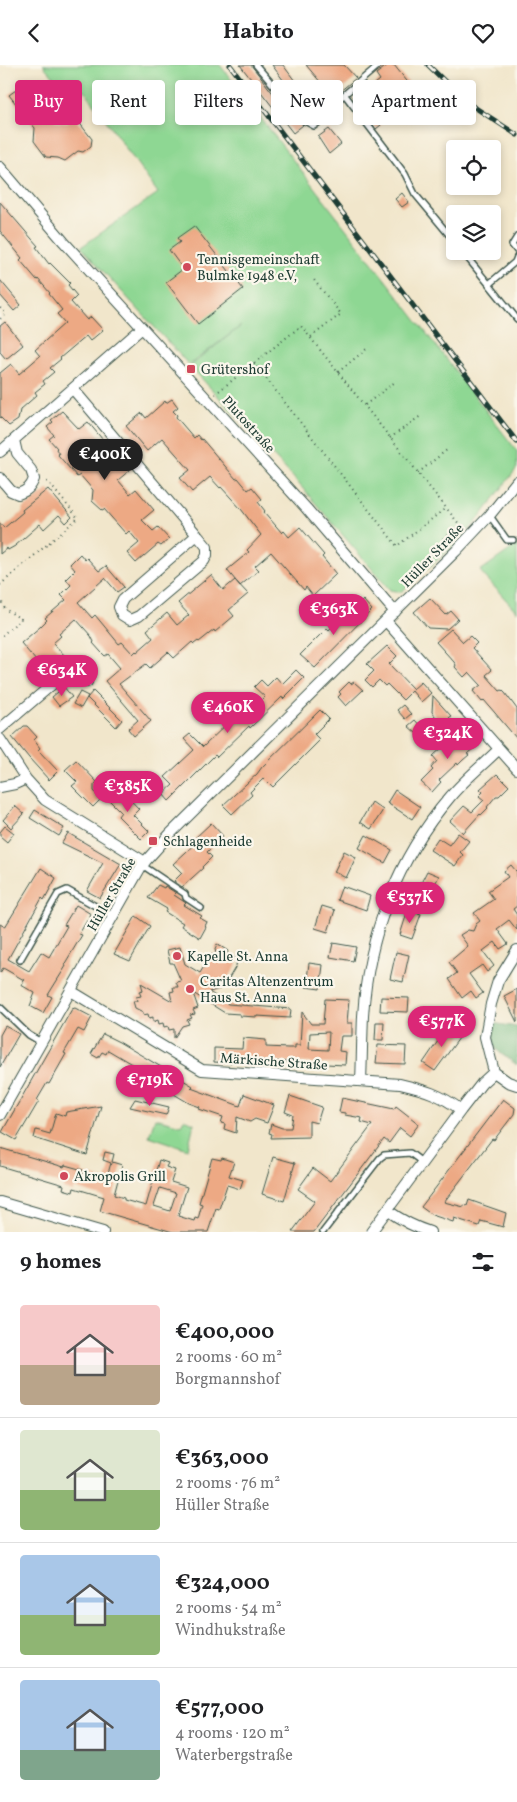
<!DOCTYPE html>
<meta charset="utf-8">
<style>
body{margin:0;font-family:Vollkorn,serif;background:#f2f2f2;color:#202124;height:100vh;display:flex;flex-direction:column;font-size:19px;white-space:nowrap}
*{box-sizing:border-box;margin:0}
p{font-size:16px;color:#757577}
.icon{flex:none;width:28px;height:28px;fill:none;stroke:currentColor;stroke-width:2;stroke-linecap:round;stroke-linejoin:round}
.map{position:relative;height:1167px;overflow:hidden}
.side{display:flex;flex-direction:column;background:#fff;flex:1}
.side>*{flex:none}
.hud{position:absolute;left:15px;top:15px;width:488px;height:45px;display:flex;gap:10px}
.buttons{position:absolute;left:446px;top:75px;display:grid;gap:10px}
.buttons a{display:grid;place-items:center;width:55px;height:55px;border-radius:5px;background:#fff;box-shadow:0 2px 8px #0003;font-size:25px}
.price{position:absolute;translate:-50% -42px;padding:0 11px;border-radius:18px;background:#db2777;color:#fff;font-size:16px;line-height:32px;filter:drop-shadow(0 1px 2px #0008)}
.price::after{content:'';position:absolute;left:50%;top:30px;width:15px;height:11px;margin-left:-8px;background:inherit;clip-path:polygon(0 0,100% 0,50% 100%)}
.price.active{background:#222;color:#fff}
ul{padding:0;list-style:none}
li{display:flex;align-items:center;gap:15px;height:125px;padding:0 20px}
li+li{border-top:1px solid #e0e0e0}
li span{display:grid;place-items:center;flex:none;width:140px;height:100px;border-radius:5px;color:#555}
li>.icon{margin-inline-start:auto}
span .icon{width:60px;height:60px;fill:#fffc;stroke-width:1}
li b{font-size:21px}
h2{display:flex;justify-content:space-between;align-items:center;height:60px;padding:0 20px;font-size:21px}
.pill{padding:0 18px;border-radius:5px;background:#fff;box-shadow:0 2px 8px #0003;font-size:18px;line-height:45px}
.pill.active{background:#db2777;color:#fff}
header{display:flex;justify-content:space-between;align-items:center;height:65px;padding:0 20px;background:#fff;font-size:22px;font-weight:700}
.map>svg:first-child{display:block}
</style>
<header><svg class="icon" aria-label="back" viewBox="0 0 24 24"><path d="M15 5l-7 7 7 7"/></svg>Habito<svg class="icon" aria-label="heart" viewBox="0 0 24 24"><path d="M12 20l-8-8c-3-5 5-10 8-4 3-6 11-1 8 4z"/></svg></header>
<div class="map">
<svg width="517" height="1167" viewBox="0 0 517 1167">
<rect width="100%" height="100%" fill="#fbf7ec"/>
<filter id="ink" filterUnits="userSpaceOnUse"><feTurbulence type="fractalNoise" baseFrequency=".02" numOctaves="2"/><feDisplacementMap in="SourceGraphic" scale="10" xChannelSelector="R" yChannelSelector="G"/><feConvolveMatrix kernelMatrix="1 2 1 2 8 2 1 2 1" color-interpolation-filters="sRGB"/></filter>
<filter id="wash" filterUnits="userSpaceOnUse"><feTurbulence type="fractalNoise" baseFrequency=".0096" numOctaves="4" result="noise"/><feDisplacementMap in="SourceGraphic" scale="20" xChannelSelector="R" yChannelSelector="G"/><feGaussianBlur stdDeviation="1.12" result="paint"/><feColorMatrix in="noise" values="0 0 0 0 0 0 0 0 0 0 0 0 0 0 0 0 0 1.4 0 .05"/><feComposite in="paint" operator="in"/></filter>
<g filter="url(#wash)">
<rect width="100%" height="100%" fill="#f1e6cb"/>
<path fill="#8ed793" stroke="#568a64" d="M43,0h177l297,386v17l-36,48 -20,23 -60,53 -11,-2 -98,-114 -102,-110 51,-40 -52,39 -108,-118 77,-54 -73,-102 -12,8z
M517,480v67l-37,-41z
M155,1053l26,7 3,-6 10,4 -6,26 -39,-13z"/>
<path fill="#72b87d" stroke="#487a58" d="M492,958l25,4v38c-19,-14 -29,-16 -25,-42z"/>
<g id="blocks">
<path fill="#eda984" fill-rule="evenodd" d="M240,0h11l38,49 2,-1 12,12 -10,8z
M272,0h11l36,48 -9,6 -4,-2 -8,-10 3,-3z
M306,0h38l12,13 -23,19z
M388,0h6l29,36 -15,12 -19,-23 -6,5 -8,-11 5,-4 -4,-6z
M20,22l6,1 23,29 9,5 9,1 4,-3 7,1 14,18 -1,7 -8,6 -5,-1 -13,10 -7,-3 -12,-1 -12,-16 1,-13 -26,-33z
M363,37l18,23 -5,4 -18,-24z
M329,64l12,15 -12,10 -11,-17z
M402,128l7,9 -7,5 -7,-8z
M0,137l38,44 -2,1 13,17 1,-1 20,20 -2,2 9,11 -6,6 16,18 4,-3 12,13 -13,11 -4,-5 -26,22 1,1 -11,9 4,4 -11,9 2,3 -10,8 2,3 -17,15 -2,10 -9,6 -9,-9v-44l11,-9 8,10 21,-18 -5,-6 30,-27 -8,-9 5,-4 -13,-16 1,-1 -12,-14 -1,1 -17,-20 2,-2 -22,-27z
M194,161l49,63 -45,35 -32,-42 17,-13 -14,-19 11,-8 -3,-4z
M0,215l21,25 -7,6 -14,-16z
M5,257l18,23 -17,14 -6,-7v-26z
M172,334l6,8 -5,4 4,4 -1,2 18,21 3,-3 4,5 1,-1 34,40 2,-1 10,12 4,-3 10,12 -4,3 7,9 -1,1 18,21 2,-2 5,6 11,-10 24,28 -2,2 14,17 -23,22 -7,-9 -2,3 -33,-38 -16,14 4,4 -19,16 -13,-16 22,-18 -2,-2 14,-15 -20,-26 -20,-22 -1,1 -10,-11 -18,15 -12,-14 10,-8 -28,-32 -15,13 -21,-25 16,-13 4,5 19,-17 1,2z
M62,346l17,18 9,-7 35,42 1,-1 6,7 -12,10 12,14 6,-5 18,21 -12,10 11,11 5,-4 11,12 -8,7 -3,-2 -22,19 -9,-10 12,-10 -10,-12 -3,3 -22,-25 -2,1 -10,-9 1,-11 -13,-15 -3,2 -19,-22 1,-1 -3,-5 1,-1 -8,-9 5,-4 -7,-8 6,-5 -2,-2z
M48,424l24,28 -6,6 -7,-8 -15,14 -4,-5 -25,22 -7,4 -1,-2 -7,6v-31l4,5 19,-16 -1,-2z
M80,489l5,6 2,-2 12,13 7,-5 18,21 -7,5 -12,-14 -27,24 14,16 3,-3 24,29 3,-2 11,12 3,-3 1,1 16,-14 -6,-8 20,-17 10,12 12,-10 -11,-12 33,-28 12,15 12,-10 13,14 -19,16 5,6 -19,16 -1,-2 -15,12 -1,-1 -4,3 -2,-2 -18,16 -6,-6 -18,16 -4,-4 -27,20 32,37 -17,15 -6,-7 10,-9 -33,-39 15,-13 -12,-14 -3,2 -4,-4 -8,-9 1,-1 -3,-6 -15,-17 -17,15 2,2 -8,7 13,14 -19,17 -26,-31 19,-16 7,-7 -2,-2 21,-18 -5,-5 10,-10 -5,-6 9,-9 -5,-6z
M430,533l16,17 5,-4 7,8 -11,10 -19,-1 -14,-16z
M363,535l9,10 -57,58 -15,-13 27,-27 2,2 8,-9 3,2 4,-4 1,1z
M451,564l12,13 7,-6 7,7 -5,5 20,22 -6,5 14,16 2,-1 3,3 12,16v30l-33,-39 -2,2 -9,-11 8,-6 -12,-13 -5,5 -9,-10 1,-2 -2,-3 -18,-20z
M387,581l10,10 -8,8 24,25 8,-7 10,11 -10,9 -9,-11 -9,9 -16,-16 -2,2 -6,-6 -7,7 -7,-7 9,-9 -7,-7z
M296,605l8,8 -21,21 -1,-2 -32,31 -1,-2 -32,31 -2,-2 -46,46 -6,-7 10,-9 -8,-8 29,-27 -10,-11 6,-5 13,13 32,-31 6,5 24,-24 -11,-10 7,-7 6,6 9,-9 6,7z
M349,617l2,2 3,-2 9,8 -17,16 -8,-9 3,-3 -2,-2z
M64,622l8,10 -13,9 -7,-9z
M93,626l29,29 -6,7 -29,-29z
M80,627l8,4 -7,12 -8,-4z
M433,631l18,20 -2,1 4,4 -9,7 -12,-16z
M403,640l8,9 -6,5 -8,-9z
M320,645l9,9 -15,15 6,6 -47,47 -9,-9 -14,14 2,3 -20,19 -9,-9 34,-31 5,-7z
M415,655l7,8 -6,5 -8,-7z
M24,661h3l10,11 -3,3 6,8 -2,2 20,21 -9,9 -20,-22 -17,-21z
M456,670l8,8 6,-6 7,8 -10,9 2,1 -6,5 -5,5 -1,-2 -18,17 2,2 -9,10 -11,-10 12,-12 -2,-2 6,-7 -4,-5z
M76,695l21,22 -3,3v6l7,8 -8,8 -21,-21 5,-4 -12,-12z
M497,709l12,12 -10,10h-3l-9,11 1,1 -7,7 -1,-1 -17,19 -13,-12 14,-15 8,6 12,-12 -5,-4 4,-4 -3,-3z
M121,725l18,19 -6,6 16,16 -8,8 -23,-23 3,-4 -14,-14 6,-6 3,2z
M395,725l25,17 -8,12 -25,-16z
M372,737l11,8 -12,19 -11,-7z
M15,741l9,8 -13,14 -8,-8z
M35,745l29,18 -5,8 -29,-18z
M211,758l12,13 -16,16 5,5 -10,10 1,1 -21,19 -8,-6 8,-8 -9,-9 25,-23 -3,-3z
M5,761l9,7 -7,9 -7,-6v-4z
M68,768l53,31 -21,34 -13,-7 16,-28 -41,-20z
M458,768l11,8 -9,11 3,3 -8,11 -25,-16 8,-12 11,7z
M366,770l26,15 -7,13 -26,-15z
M344,786l12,6 -10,21 -12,-6z
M511,800l5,6 1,-1v36l-4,3 4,6v15l-8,-10 -12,9 11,15 -8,5 -5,-7 -12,9 11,15 -7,6 -5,-7 -13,9 14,19 -7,5 -5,-7 -9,7 -13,-19 8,-6 -8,-11 19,-16 -8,-11 8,-5 5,1 3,-7 4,-3 -6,-8 20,-14 -6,-8 20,-14 -4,-6z
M41,803l15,10 -12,22 -2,-2 -34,61 21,12 12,-19 8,5 18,-31 -3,-1 12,-20 15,9 -12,20 3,1 -18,30 2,1 -18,29 4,2 -9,16 -13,-7 5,-13 -14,-8 3,-5 -21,-12 -3,5v-49l5,3z
M427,806l12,5 -12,24 -12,-5z
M158,820l6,3 1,-2 11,7 -2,2 12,8 -2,2 18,11 -2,2 7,4 -2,4 1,1 -6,11 -19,-12 2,-3 -18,-11 2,-3 -19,-11z
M342,821l28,10 -4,14 -29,-10z
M322,841l13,4 -7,22 -13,-4z
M408,845l13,4 -9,25 -12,-4z
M136,851l14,10 -20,35 -16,-7z
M333,878l23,4 -3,14 -23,-4z
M217,879l11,7 -1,2 10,6 -1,7 -13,22 -14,4 19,12 63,5 -1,9 -33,-2v1l-17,-1v-2l-15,-1 -32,-20 5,15 -5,2 2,4 -5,1 2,3 -5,2 2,4 -7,2 -8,12v-9l-5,1 -1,-4 -4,1 -1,-4 -4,1 -1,-4 -5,2v-5l-4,1 -1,-4 -5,1v-3l-8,-4 -2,-7h4l-1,-4 5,-1 -2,-5 4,-1 -2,-7 31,18 -2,-9 4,-1 -1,-4h5l-2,-5 5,-1 -8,-18h-3l-3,-13 13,-3 5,17 15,9 11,-18 5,-1 -1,-5z
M396,887l13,3 -6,27 -13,-3z
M309,898l14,2 -3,24 -14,-2z
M517,924v33l-13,-26z
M381,932l28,1 -1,14 -28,-1z
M325,934l24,1 -2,23h5v13h-11l-2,15 7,1 -1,13 -113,-6 -1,4 -17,-1v-14l28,1 1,-11 23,2v7l22,1h7v-3h5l2,-33 9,12h12zM329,967l-1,18 -19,-1 1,-16z
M75,943l17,9 -8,15 -6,-3 -14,24 2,1 -17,30 -2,-1 -10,17 2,1 -23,39 -14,-8 70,-123z
M376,957h8l-1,18h-8z
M449,960l13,9 -27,37 -12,-8z
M5,961l14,8 -19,33v-32z
M103,969l16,8 74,44 -2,2 49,18 4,-12 30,11 -7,18 -12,-4 -5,3 -13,-5 -1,16 -12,-4 1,-5 -4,-1 2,-6 -24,-8 1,-2 -11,-4 -37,-22 3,-6 -14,-8 -1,2 -32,-19 -2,4 -4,-2 -4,6 -7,-4z
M378,980l28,1 -1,18 -29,-1z
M290,1031l32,11 -5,16 -8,-2v16l-38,1 1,-4 -3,-1 2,-9 11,4h9l2,-13 -8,-3z
M342,1033l52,11 2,-3 23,18 -9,12 -10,-8 -11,15 -5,-4 -70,93h-22l23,-31 -17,-12 15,-21 17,13 42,-56 -11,-3 1,-4 -17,-3v-2l-6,-1z
M135,1034l34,8 -3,8 -36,-8z
M503,1034l12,9 -1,6 -20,26 -2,-1 -48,63 20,5v-2l3,1 2,-6 37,13 -3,14 -22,-6 -2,5 -25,-8 -1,4 -21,-7 -11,-8z
M101,1041l-14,49 -53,-17 2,-8 14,4 6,-21 9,3 1,-4z
M0,1083l64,19 1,-2 18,5 -1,3 24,7 5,-17 -8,-3 2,-8 9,2 -2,8 10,3 -8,30 10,3v2l22,6 13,-46 9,3 -2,4 9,3 -4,12 16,5 -9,29 16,5 1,-3 3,1 4,-15 -3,-1 13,-45 9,2 1,-2 12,4 -5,14 14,4 -3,9 -13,-4 -8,24 -3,-1 -8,24h-35l-73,-21 4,-14 -30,-9 -1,4 -10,-3 1,-4 -64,-19zM160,1123l16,5 -6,18 -16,-5z
M273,1092l22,6 -11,38 -22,-7z"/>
</g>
</g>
<g filter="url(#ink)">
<use href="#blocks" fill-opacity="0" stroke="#3e564b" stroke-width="1"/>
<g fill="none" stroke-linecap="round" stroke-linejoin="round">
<defs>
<path id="lane" d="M256,0l47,55 11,6 16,-12 2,-9 47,-40
M345,30l60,79 10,20 40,48
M517,172l-5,8 5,6
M462,186l55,68
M489,219l26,-22 2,-5
M490,451l17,24h6
M142,800l43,29 1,4 15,10
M20,895l38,-66 9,-4 46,26
M0,942l29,28 12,7
M323,1167l57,-74 4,-3 26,-2 12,9"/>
<path id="street" d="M0,102l64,75 242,266 89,104
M73,324l124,146 -74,64 -4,8 3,8 8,5 9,-4 65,-55 3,-6v-8l-10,-12
M0,387l142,-124
M0,413l11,13 7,3c9,-3 13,-7 16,-15l-3,-9 -14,-17 -3,-13
M386,556l131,148
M0,664l69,-59c11,-2 13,2 18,12
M0,674l26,40 19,21 100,62
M0,722l15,-3 11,-5
M71,926l131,79 198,14c25,6 40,10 61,26
M494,1007l-9,-35 6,-33 7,-23 19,-31
M494,1007l14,10 9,3
M361,1016c1,-22 1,-44 2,-65 5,-81 34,-157 87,-219 15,-18 33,-32 49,-48
M0,1050l142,-250 28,-31 286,-283 33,-35 28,-35
M0,1137l103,30
M387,1145c14,10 27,17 43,22
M371,1167l90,-122 21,-27 12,-11"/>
</defs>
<use href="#lane" stroke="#3e564b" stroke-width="8"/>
<use href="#street" stroke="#3e564b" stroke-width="12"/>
<path stroke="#3e564b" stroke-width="2" stroke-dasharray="1 4" stroke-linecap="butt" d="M0,243l6,6 -6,5
M311,272l30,-23 -27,-34
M254,298l143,183 49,-38
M338,307l31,-25
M215,329l86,-68 162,203
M365,340l30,-23
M390,373l32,-23
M418,408l30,-24
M443,474l16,-13
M0,520l78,-67 -30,-36 -4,-1
M0,533l5,11 16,10 -21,18"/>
<use href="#lane" stroke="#fff" stroke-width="5"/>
<use href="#street" stroke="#fff" stroke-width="10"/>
<defs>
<path id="rail" d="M230,0l287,377
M428,0l37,36 52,34"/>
</defs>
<use href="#rail" stroke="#1f3d34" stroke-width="5"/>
<use href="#rail" stroke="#fbf7ec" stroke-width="3" stroke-dasharray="9" stroke-linecap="butt"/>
</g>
</g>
<g fill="#d1495b" stroke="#fbf7ec" stroke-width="2">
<circle cx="187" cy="202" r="5"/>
<rect x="186" y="299" width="10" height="10" rx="2.5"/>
<rect x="148" y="771" width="10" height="10" rx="2.5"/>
<circle cx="177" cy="891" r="5"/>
<circle cx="190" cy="924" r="5"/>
<circle cx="64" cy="1111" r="5"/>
</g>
<g text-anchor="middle" stroke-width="4.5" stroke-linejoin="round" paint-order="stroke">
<g font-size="14" fill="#1f3d34" stroke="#fbf7ec" text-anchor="start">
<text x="197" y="199">Tennisgemeinschaft<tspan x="197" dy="16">Bulmke 1948 e.V,</tspan></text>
<text x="201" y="309">Grütershof</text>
<text x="163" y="781">Schlagenheide</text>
<text x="187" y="896">Kapelle St. Anna</text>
<text x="200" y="921">Caritas Altenzentrum<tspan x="200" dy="16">Haus St. Anna</tspan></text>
<text x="74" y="1116">Akropolis Grill</text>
</g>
<g font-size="14" fill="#1f3d34" stroke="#fbf7ec">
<text transform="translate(249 359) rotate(48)" y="5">Plutostraße</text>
<text transform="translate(432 490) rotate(-46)" y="5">Hüller Straße</text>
<text transform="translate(111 829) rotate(-60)" y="5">Hüller Straße</text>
<text transform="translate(274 996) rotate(4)" y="5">Märkische Straße</text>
</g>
</g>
</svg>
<div class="buttons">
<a><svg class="icon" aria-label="locate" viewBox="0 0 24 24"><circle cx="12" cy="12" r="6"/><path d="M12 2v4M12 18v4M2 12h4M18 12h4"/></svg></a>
<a><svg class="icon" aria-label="layers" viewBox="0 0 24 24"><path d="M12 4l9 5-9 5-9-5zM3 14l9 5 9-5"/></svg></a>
</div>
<b class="price active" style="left:105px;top:416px">€400K</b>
<b class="price" style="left:334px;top:571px">€363K</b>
<b class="price" style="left:62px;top:632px">€634K</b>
<b class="price" style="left:228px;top:669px">€460K</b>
<b class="price" style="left:448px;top:695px">€324K</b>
<b class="price" style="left:128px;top:748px">€385K</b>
<b class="price" style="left:410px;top:859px">€537K</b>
<b class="price" style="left:442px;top:983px">€577K</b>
<b class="price" style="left:150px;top:1042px">€719K</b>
<div class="hud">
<a class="pill active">Buy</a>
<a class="pill">Rent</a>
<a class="pill">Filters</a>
<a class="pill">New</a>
<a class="pill">Apartment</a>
</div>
</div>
<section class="side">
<h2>9 homes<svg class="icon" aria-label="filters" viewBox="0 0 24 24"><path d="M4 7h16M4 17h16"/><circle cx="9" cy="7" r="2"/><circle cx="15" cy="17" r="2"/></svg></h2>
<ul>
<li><span style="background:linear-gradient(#f6c9c9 60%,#b9a48a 0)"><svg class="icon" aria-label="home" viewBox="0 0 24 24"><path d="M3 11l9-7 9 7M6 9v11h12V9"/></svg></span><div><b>€400,000</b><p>2 rooms · 60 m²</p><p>Borgmannshof</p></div></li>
<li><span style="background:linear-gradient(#dfe7d0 60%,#8fb573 0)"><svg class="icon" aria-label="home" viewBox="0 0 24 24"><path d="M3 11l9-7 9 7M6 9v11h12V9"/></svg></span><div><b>€363,000</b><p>2 rooms · 76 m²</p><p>Hüller Straße</p></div></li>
<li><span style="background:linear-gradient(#a9c7e8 60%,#8fb573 0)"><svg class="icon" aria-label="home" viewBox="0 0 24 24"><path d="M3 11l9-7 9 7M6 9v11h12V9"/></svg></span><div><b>€324,000</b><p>2 rooms · 54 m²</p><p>Windhukstraße</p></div></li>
<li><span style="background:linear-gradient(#a9c7e8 70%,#7fa58c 0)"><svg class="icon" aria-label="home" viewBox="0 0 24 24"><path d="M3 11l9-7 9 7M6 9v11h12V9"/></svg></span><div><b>€577,000</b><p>4 rooms · 120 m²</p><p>Waterbergstraße</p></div></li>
</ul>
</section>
